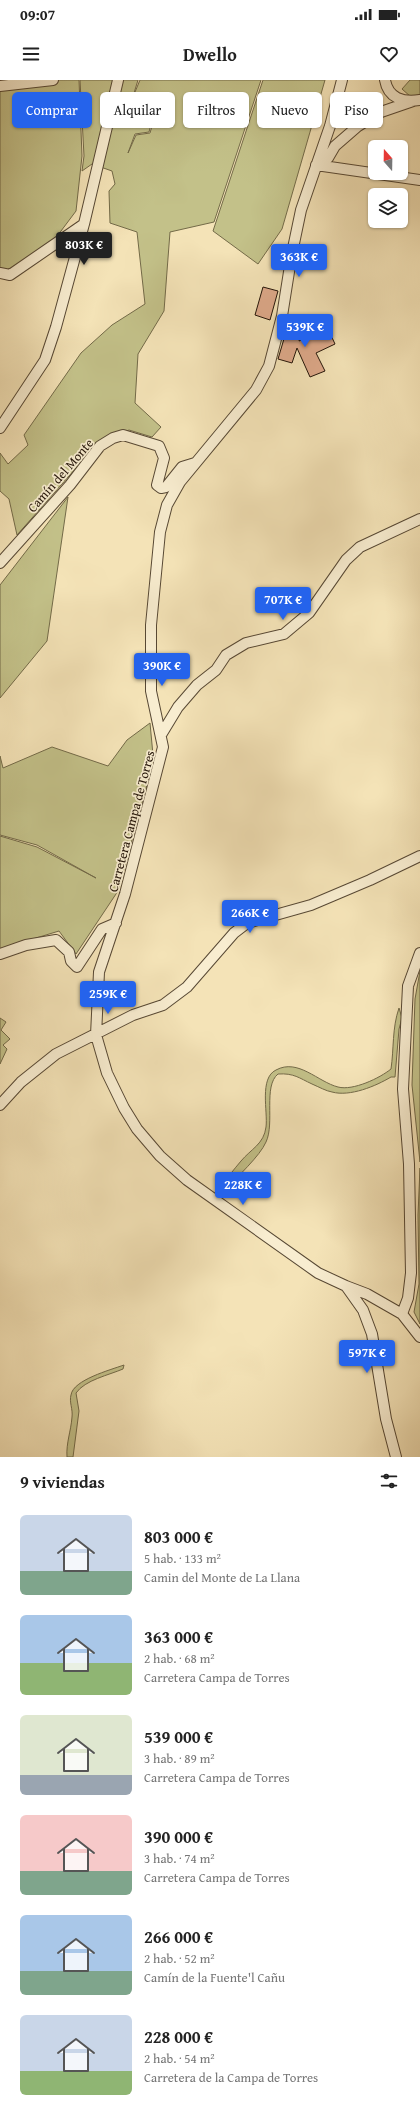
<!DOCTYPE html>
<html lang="es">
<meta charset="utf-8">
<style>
body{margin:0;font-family:"Gentium Book Plus",serif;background:#f2f2f2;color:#222;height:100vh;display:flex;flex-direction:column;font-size:15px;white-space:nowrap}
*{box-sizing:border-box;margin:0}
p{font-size:13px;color:#767676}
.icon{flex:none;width:22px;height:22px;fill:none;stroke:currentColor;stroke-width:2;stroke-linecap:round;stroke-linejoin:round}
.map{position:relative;height:1377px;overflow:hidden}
.side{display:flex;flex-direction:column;background:#fff;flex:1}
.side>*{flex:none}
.banner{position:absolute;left:12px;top:12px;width:396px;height:36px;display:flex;gap:8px}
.needle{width:26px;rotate:340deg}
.controls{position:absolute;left:368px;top:60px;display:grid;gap:8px}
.controls a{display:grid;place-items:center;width:40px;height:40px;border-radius:6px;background:#fff;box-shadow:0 1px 3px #0004;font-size:20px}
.price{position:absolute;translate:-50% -34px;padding:0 9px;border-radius:4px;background:#2563eb;color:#fff;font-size:13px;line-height:26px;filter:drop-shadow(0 1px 2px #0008)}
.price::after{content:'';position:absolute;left:50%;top:24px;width:12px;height:9px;margin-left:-6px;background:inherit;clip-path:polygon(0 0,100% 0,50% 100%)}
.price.on{background:#222;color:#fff}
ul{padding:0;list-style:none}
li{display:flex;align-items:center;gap:12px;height:100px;padding:0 20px}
li span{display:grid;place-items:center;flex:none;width:112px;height:80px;border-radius:6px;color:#555}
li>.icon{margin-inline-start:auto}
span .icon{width:48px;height:48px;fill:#fffc;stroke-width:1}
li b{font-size:17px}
h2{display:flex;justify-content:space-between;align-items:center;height:48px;padding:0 20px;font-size:17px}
.tag{padding:0 14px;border-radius:6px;background:#fff;box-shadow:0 1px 3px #0004;font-size:14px;line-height:36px}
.tag.on{background:#2563eb;color:#fff}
.status{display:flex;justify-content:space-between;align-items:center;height:28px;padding:0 20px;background:#fff;direction:ltr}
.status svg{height:11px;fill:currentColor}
header{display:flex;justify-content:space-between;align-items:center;height:52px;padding:0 20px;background:#fff;font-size:18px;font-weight:700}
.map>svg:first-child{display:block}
</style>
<div class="status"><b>09:07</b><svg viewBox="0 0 49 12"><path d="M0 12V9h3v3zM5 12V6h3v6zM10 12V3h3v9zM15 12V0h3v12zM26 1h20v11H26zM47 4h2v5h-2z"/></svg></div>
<header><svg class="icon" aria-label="menu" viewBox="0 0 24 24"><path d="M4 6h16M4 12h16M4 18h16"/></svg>Dwello<svg class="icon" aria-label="heart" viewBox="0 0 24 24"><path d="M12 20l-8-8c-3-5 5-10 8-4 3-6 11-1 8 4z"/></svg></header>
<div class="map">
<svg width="420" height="1377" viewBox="0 0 420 1377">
<rect width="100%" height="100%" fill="#f4e3b7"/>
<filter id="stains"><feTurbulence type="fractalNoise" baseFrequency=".005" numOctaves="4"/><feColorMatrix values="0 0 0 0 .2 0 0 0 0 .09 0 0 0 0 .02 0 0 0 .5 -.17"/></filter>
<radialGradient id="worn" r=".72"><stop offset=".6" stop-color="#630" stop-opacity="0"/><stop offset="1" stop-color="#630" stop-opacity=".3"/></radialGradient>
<path fill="#c3c189" stroke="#736a48" d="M0,0h79l3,76 -6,55 -21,28 -47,33 -8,-4z
M80,0h58l-4,13 22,12 -7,27 -14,2 -7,19 8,-18 14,-2 8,-28 -23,-13 5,-12h121l-47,142 -44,10 -6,79 -26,43 -3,49 26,24 -9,10 -23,-7 -30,12 -82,93 -8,-36 -9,-8v-38l8,11 20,-19 -4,-10 57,-82 31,-28 33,-21 -8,-72 -27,-9 -1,-32 6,-7 -3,-13 -20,-7 -10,7 2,-15z
M263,0h62l-43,149 -24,35 -45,-33z
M410,0h10v15l-9,2 -9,-8z
M68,417l-21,144 -47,57v-113z
M150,643l3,32 -6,30 -29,106 -42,63 -17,-23 -59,18v-113l37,11 59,31 -59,-33 -37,-10v-79l3,12 49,-21 56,19 19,-26z
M420,891v191l-8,-77 3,-86z
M399,928l3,10 -3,11 -4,48h-4c-15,9 -41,20 -59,15 -6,-1 -13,-5 -20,-8 -13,-6 -18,-11 -34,-10 -15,12 -3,49 -12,68 -6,14 -29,35 -40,47l-7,-3c9,-8 15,-17 22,-25 10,-12 23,-17 25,-34 2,-15 -7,-49 10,-57 22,-12 42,12 62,17 15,4 42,-9 53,-18 3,-20 1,-41 8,-61z
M0,938l6,4 -5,8 9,9 -7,6 4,4 -7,15z
M420,1088v156l-6,-12 5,-28 -1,-69z
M124,1285l-1,4c-14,6 -38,11 -47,24l3,18 -6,46h-6c-1,-14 4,-26 5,-40 1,-8 -3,-15 -1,-22 2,-15 39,-25 53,-30z"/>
<path fill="#dea98a" stroke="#231408" d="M263,207l15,4 -8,29 -15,-5z
M289,242l14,4 -4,15 29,-12 7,15 -19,9 9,18 -15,6 -13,-29 -5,15 -14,-4z"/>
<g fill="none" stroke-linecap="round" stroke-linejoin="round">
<defs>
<path id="minor" d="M342,0l-12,46 -29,84 -9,43 -10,63 -13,50 -13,24 -76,92 -13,23 -7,27 -9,93v66l12,56 -38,147 -26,78 -3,63 11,38 17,35 13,21 23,27 27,24 131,93 28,13 21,8 35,20 18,23
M385,0c3,18 18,23 35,20
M0,6l53,-6
M316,85l12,-7 7,-12 23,-20 23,-14 32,-11
M316,85l104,15
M0,193l10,2 74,-51
M0,348l45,-68 11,-33 28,-103 34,-144
M0,483l70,-78 30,-39 13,-8 10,-3 36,11 5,12 -7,27 4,3 5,-1 16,-20 13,-4
M161,655l17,-28 19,-22 19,-15 10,-15 20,-12 38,-9 25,-21 37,-53 14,-13 60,-28
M0,874l26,-9 30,-5 13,12 2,9 6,6 25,-38 14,-6
M0,1025l21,-23 35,-28 77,-39 30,-10 24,-18 47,-54 13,-10 64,-18 59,-25 50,-24
M346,1206l17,24 9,24 14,85 10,38
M402,1234l6,-16 3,-25 -2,-109 -6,-75 5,-103 12,-33"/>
</defs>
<use href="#minor" stroke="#574834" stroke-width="12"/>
<use href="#minor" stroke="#f8edd0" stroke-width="10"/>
</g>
<g text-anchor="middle" stroke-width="3.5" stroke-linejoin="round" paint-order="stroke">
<g font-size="13" fill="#231408" stroke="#f8edd0">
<text transform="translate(60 395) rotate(-49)" y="5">Camín del Monte</text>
<text transform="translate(131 741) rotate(-75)" y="5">Carretera Campa de Torres</text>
</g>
</g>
<rect width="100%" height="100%" filter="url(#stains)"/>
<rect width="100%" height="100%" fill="url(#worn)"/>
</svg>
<div class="controls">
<a><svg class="needle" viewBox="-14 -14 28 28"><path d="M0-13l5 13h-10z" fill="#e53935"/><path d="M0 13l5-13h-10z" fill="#767676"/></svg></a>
<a><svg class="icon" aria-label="layers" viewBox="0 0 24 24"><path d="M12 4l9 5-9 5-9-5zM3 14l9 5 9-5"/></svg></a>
</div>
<b class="price on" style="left:84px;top:186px">803K €</b>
<b class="price" style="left:299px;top:198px">363K €</b>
<b class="price" style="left:305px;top:268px">539K €</b>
<b class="price" style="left:283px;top:541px">707K €</b>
<b class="price" style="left:162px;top:607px">390K €</b>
<b class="price" style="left:250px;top:854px">266K €</b>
<b class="price" style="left:108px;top:935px">259K €</b>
<b class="price" style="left:243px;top:1126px">228K €</b>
<b class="price" style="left:367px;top:1294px">597K €</b>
<div class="banner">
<a class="tag on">Comprar</a>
<a class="tag">Alquilar</a>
<a class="tag">Filtros</a>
<a class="tag">Nuevo</a>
<a class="tag">Piso</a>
</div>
</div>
<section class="side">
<h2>9 viviendas<svg class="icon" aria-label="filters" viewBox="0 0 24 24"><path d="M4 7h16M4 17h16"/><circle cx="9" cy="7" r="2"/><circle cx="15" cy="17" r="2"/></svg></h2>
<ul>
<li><span style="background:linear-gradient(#c9d6e8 70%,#7fa58c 0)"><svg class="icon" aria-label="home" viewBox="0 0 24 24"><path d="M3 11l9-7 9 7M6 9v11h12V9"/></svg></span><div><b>803 000 €</b><p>5 hab. · 133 m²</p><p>Camin del Monte de La Llana</p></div></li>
<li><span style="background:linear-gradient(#a9c7e8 60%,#8fb573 0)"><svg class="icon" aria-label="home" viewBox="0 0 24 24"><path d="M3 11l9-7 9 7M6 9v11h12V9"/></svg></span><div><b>363 000 €</b><p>2 hab. · 68 m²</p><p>Carretera Campa de Torres</p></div></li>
<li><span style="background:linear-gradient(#dfe7d0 75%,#9aa5b1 0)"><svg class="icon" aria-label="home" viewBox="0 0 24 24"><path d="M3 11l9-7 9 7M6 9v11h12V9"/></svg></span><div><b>539 000 €</b><p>3 hab. · 89 m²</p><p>Carretera Campa de Torres</p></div></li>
<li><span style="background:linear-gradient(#f6c9c9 70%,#7fa58c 0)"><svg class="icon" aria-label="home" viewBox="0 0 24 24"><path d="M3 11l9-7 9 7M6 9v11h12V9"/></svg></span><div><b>390 000 €</b><p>3 hab. · 74 m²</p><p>Carretera Campa de Torres</p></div></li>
<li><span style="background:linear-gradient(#a9c7e8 70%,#7fa58c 0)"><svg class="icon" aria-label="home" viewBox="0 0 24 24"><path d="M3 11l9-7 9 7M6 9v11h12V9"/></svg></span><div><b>266 000 €</b><p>2 hab. · 52 m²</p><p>Camín de la Fuente'l Cañu</p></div></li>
<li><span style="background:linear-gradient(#c9d6e8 70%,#8fb573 0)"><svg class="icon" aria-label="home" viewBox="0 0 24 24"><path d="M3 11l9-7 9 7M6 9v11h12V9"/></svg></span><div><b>228 000 €</b><p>2 hab. · 54 m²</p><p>Carretera de la Campa de Torres</p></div></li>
</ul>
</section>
